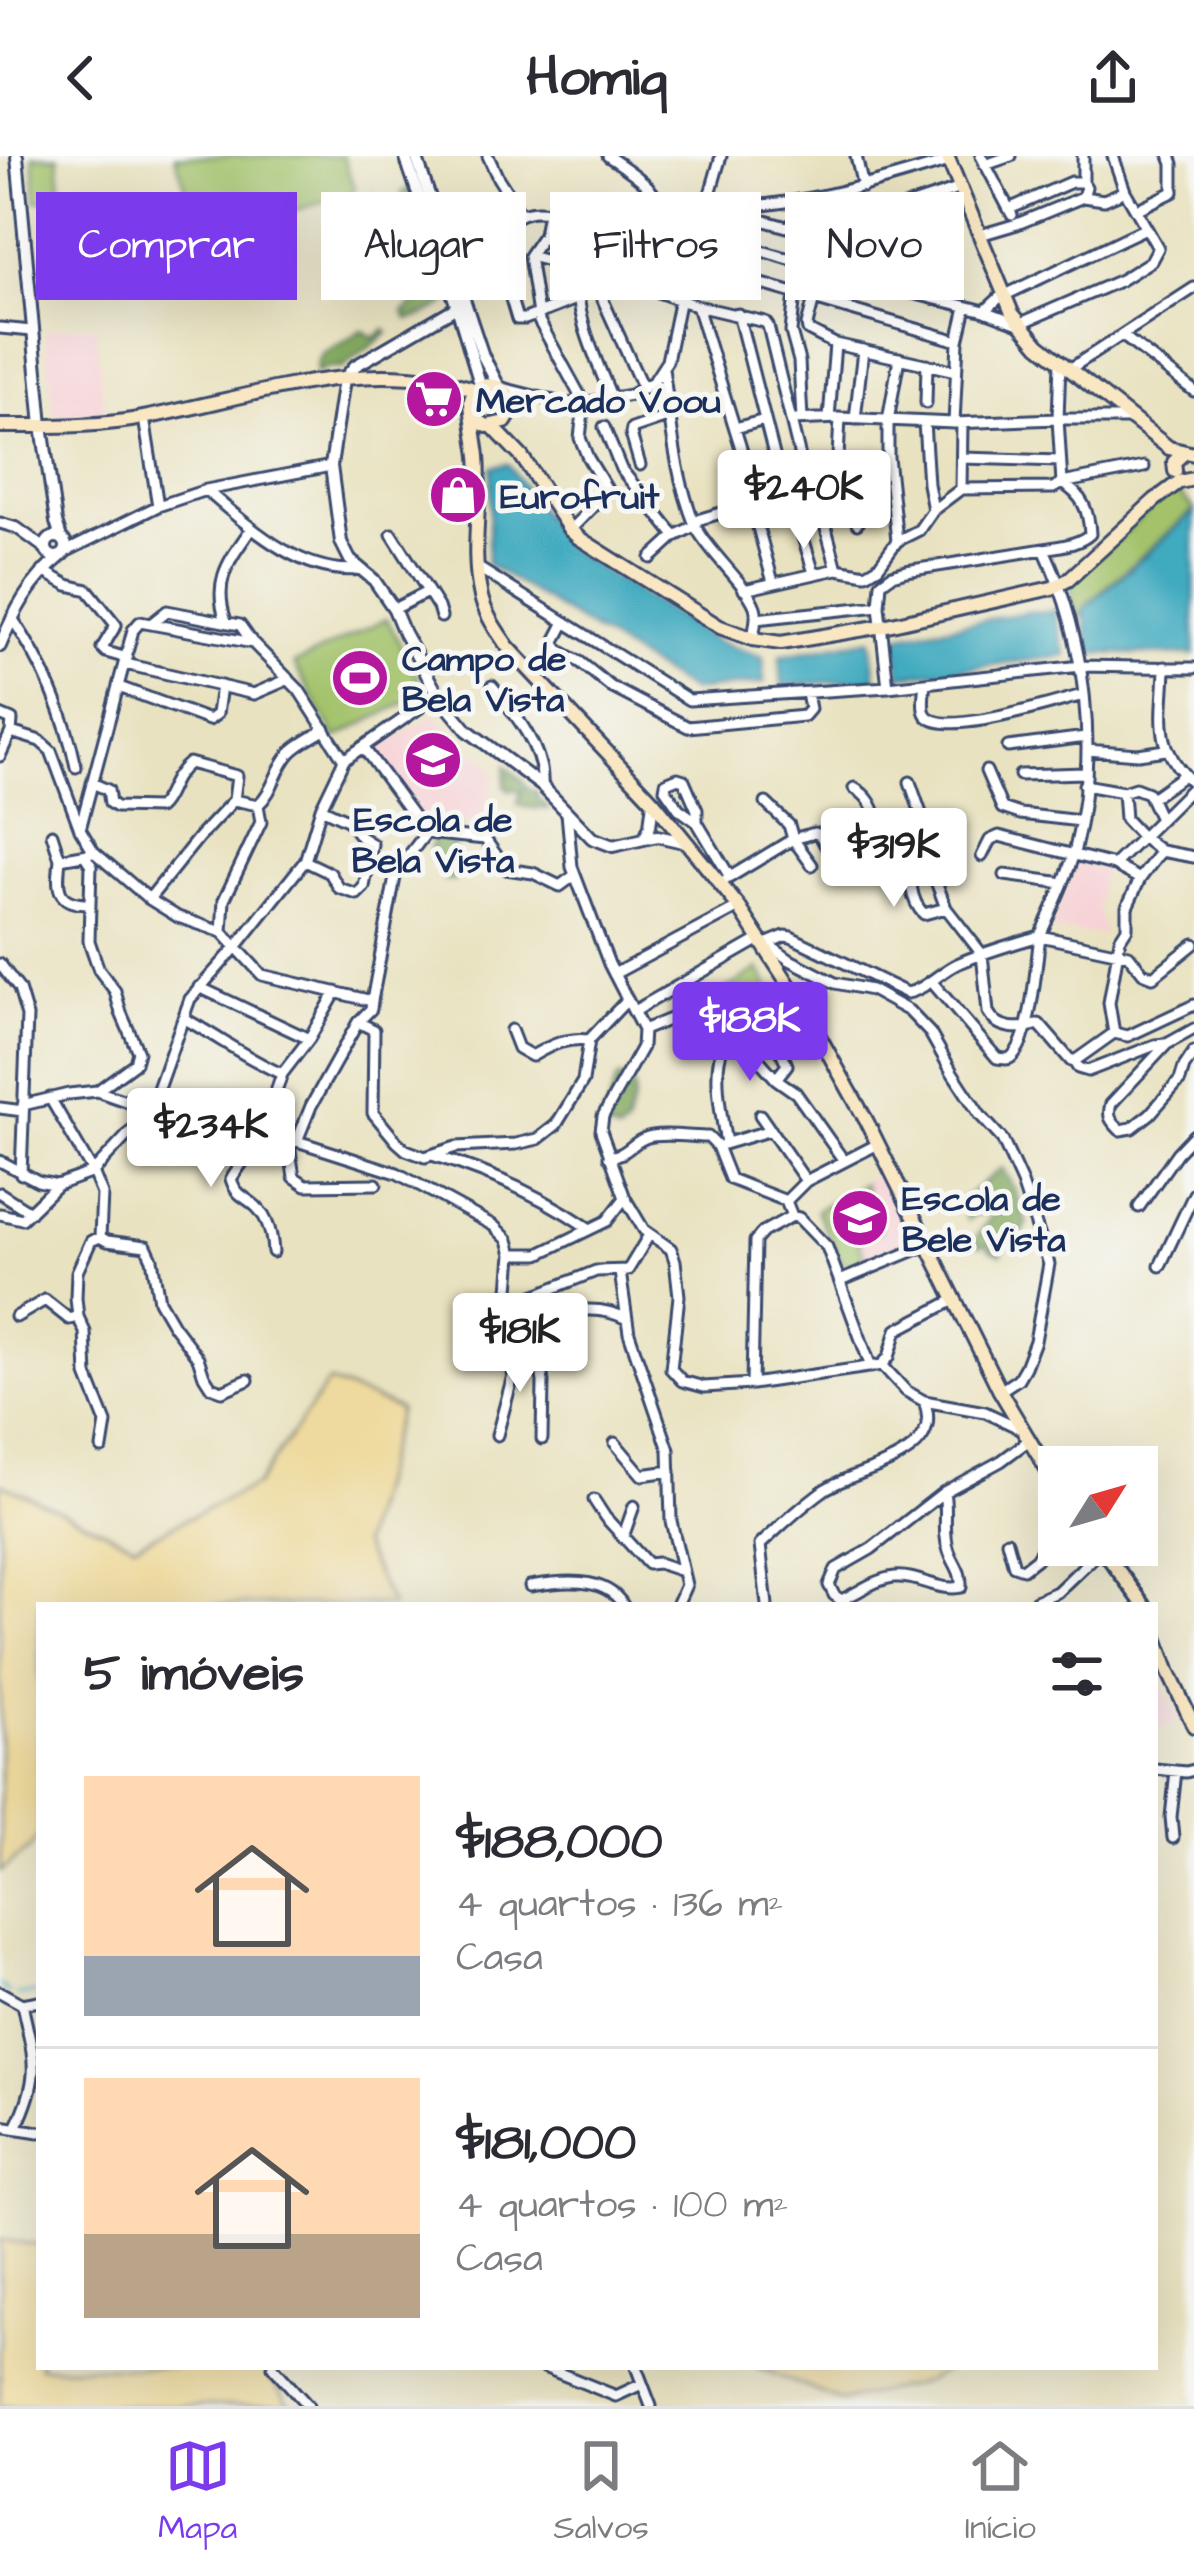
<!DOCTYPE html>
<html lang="pt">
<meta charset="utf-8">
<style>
body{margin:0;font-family:"Architects Daughter",sans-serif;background:#f7f7f7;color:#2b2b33;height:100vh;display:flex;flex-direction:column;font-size:45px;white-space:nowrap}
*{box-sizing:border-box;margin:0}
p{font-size:39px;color:#7c7c81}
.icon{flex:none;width:66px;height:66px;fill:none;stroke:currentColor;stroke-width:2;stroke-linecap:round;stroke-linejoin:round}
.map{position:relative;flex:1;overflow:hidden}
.panel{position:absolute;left:36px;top:1446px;width:1122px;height:768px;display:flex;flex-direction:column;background:#fff;border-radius:0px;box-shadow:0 12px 48px #0002}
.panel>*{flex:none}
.top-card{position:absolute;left:36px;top:36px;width:1122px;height:108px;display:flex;gap:24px}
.needle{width:78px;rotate:53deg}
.buttons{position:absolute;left:1038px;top:1290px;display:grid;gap:24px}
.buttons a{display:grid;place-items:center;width:120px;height:120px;border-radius:0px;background:#fff;box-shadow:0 12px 48px #0002;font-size:60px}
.price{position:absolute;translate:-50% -102px;padding:0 27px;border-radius:12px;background:#fff;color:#222;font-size:39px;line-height:78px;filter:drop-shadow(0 3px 6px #0008)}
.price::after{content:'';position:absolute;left:50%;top:72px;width:36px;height:27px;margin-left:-18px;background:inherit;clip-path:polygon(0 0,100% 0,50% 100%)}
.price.current{background:#7c3aed;color:#fff}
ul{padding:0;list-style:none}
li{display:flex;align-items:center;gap:36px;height:300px;padding:0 48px}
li+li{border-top:3px solid #e1e1e2}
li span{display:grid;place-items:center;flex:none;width:336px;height:240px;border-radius:0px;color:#555}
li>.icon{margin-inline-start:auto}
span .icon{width:144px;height:144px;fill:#fffc;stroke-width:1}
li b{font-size:51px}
h2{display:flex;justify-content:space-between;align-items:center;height:144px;padding:0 48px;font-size:51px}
.chip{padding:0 42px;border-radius:0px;background:#fff;box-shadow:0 12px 48px #0002;font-size:42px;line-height:108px}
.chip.current{background:#7c3aed;color:#fff}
header{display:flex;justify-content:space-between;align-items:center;height:156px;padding:0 48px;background:#fff;font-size:54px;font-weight:800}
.dock{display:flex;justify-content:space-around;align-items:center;height:168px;border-top:3px solid #e1e1e2;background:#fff;font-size:33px;color:#7c7c81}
.dock a{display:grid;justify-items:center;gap:6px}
.dock .current{color:#7c3aed}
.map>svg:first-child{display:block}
</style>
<header><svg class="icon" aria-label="back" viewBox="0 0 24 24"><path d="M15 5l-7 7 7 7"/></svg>Homiq<svg class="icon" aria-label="share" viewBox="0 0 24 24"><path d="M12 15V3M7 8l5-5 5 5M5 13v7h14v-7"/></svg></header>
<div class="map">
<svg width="1194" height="2250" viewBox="0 0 1194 2250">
<rect width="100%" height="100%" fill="#f6f6f2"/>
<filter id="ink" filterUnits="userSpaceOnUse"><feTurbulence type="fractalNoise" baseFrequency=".00833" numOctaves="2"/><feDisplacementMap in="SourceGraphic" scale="24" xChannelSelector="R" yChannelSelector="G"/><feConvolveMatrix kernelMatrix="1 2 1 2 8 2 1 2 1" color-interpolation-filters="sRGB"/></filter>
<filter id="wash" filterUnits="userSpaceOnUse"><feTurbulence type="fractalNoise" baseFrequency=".004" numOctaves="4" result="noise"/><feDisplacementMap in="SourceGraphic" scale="48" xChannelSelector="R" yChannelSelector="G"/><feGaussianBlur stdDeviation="2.7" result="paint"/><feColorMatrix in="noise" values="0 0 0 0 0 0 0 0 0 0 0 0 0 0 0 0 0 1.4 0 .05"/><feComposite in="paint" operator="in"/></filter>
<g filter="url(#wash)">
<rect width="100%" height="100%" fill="#e9e2c0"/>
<path fill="#f7cfd4" d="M95,169l10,88 -45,4 -6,-4 -10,-83z
M435,558l15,18 46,38 -15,54 -55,-3 -51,-70z
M1077,707l26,6 -6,38 7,28 -55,-5z
M875,1019l13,17 18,35 4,14 -67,27 -28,-59z
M1156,1515l24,50 -25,11v-60z"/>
<path fill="#a3c26a" stroke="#5f7864" stroke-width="3" d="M33,0h25l4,43 -26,2z
M175,0h168l12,35 -151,50z
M1175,331l19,23 -108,95 -5,13h-5l-6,-35z
M387,463l38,73 -89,46 -42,-74z
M759,813l14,26 -48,28 -14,-25z
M863,1028l4,10 -25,14 8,19 24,-9 6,13 -22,10 7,16 -21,9 -28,-56z"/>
<path fill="#82a85e" stroke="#4e6c5e" stroke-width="3" d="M411,31l19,56 -4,4 -7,-2 -17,-52z
M429,97l6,1 15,46c-9,8 -31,19 -42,19l-4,-7 25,-22 9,2 -5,-18 -10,-14z
M362,174l12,8 11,-8 3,3 -46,35h-14l-12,5c0,-23 13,-22 30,-32 5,-3 10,-8 16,-11z
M506,610l16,14 6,9 9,3 1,8 8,4 2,5 -24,-2 -6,-3 3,-14h-12l-4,-4z
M455,666l7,13 -4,5 -6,2 6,20 -5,19 -9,-1 1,-7c-16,-21 -19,-17 -8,-43z
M617,923h13c10,24 -2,25 -3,47l-9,7 -12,-5 -3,-5z
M1002,1012l12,21 13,35 -5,10h-13l-8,20 -12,-5 -2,-5 -8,2 -5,-5 21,-30 -19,3 -9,6 -7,-19z"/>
<path fill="#eeda9e" stroke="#84847e" stroke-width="3" d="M328,1226l71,27 -37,135 29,61h-352v230l-10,14 -29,23v-389l135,61 121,-59z
M0,2084l39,5v122h223l29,39h-291z
M756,2211h197l-31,16 -81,18z"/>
<path fill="#3faabf" stroke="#2d6c8e" stroke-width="3" d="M508,308l57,83 152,95 46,15 1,26 -73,8 -204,-127 5,-97z
M1194,356v143l-104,-2 -6,-44z
M1055,455l11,45 -166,20 -4,-34 6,-7 126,-23z
M871,483l5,40 -94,7 -2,-30z"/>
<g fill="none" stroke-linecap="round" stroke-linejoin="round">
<path stroke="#3faabf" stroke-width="3" d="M0,1829l9,8
M17,1839l22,-2"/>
</g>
</g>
<g filter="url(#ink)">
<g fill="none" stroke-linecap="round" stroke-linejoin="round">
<defs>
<path id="minor" d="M488,0l10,22 23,36
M608,0c35,24 45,28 61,68l210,61 106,26 34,13 102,-44 30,-19 7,-13 -33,-57 -21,9 -21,-3 -66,27 -37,11
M856,0l7,31
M981,0l31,59
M1113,0l12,35
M985,9l26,-9
M1083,26v-26
M826,39l57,68 -4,22
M706,51c83,3 165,-22 243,-46
M1009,53l62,-27h12l3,5 -3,10
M725,54l62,17 14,-9 6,-19
M1136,54l37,-18v-28l-3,-8
M548,56l10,-10 13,-5 98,27
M544,78l146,29 268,78 8,-34
M861,81l36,-28 64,-21
M493,83l24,80h8l51,-20
M441,88l52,-5c15,-19 30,-32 55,-27l-4,22 -15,22 10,65 45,82 -4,35 8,20 20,33 -38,39
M529,100l95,24 73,26 68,16 3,4 39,160
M576,111c0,52 17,85 36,132
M822,112l-15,57 1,5 27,14 121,27
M604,118l-1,26 40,89
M795,137l-4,39 8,29 3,58
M697,150l60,194
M985,155l14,-13 147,-70
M0,172l32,3
M1123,180l71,55
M663,213c8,52 12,109 33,158 12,25 57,63 60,84 1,9 -2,19 -3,28
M1068,214l126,-82
M506,233l60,15 18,-1 47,-8 23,-14 13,-20 13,-63 41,-142
M926,247l1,-39
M144,262l14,88
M829,262l6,-74
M855,263l8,-69
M1132,263h-74l4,64 82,-16
M793,264l47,-2 114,5 4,-82
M924,266l4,62 5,26 28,-21 92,-1 9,-5c20,12 27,27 28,51 -12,11 -31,12 -46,15
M954,267l104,-4 2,-57
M604,271l17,42 54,67
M735,272l30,-8
M962,302l98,3
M640,309l-9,-31 1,-5 38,-13
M839,313l15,4 3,51
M961,333l1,-66
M206,334l125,-24
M789,336l25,81
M784,338l53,-17 3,-59
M751,346l22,80
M694,365l90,-27 -46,-180
M0,367l17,5 29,21
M392,378l46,73 3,10
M897,385l-9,-84v-36l11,-63
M65,396l93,-46 48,-16c42,36 96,87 155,79
M651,402l24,-22 21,-11
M477,411l212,133 199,-13 -9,-81 2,-23 11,-8 14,-4 138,-22c42,91 55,202 31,300 -8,30 -23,59 -35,87 -28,8 -56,16 -83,28 -17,8 -31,25 -50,29l-116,-56 -6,-1 -22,9
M837,413l29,5 12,-7 19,-26 22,-11 14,-20
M43,415l25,14 20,5 28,35 -14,23 4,4 21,6
M744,434l93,-21 -23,-85
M394,453l33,-17
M12,462c31,46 53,95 64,149
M756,463l123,-13
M226,465c-14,-41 3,-60 25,-92
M565,466l-11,21 6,8 20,11 31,25 77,40 116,-11 6,-7 -3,-16
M152,467l15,-12 73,14 12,17
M125,508l129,30 35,-15
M1165,511c-1,50 -13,80 29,117
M925,528c-1,7 -3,22 0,29 13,28 133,-12 158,-18
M492,530c22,26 53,64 50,100
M119,531l90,33 8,-6 4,-28
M888,531l193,-21 113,2
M0,559l12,5 -1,12 29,9 11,10 29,78 14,23 55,47 29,18 44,15 40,43 110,26 -1,8 -13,13
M363,591l63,86 -30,39 -24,129
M1008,591l78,-10
M1087,594l51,4 28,-4
M0,600l11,-24
M986,615l16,37 18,6 60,7
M1020,619l65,-2
M910,626l13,37 -6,12 29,77 36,46 6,58c10,19 33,18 51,12l32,37 5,-1 38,-27 14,3 66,-31
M92,627l16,7 2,13 6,4 42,1c13,-11 11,-29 31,-45l48,13 -3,24 24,5c17,-16 17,-35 32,-52 9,-10 24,-16 35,-24
M1084,629l39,7 2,27 17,18 19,14
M854,632c36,18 10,63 61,44
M1123,636l12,-4 13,5 12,26
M1153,641l31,-22
M567,657l5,54 37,97 34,66 -1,17 -39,69 -2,15 24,67 19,32 27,19 4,12 4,35 -8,73 11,12 22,6 48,-3 130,-19 7,-8 8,-27 57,-30
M697,666v-12l-13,-30 -6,-2 -12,5 -1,6 14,20 18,13 33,55
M80,673l53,-199 7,-8 113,21 46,47 45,70
M426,677l59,6 21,30 27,4 27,13 15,-11
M52,678l8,25
M911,678c1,25 -7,62 13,80l22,-6
M88,698l-28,5c-3,29 -5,45 29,45
M85,700l6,9 -2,76 10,29 16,21 6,22 17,39 -3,11 -38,28
M982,700l8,-16 9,-4 115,29 26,14 21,-28 33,6
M305,705l25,12 9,15 18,6 7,-7 8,-43 -11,-7 -12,-16 -28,-13
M812,709l-19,-26 21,-6 6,2 11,21
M1114,709l80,-79
M1005,719l58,8
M725,724l68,-41 -4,-14 -23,-22
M149,743l50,-62 35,-37
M222,776l2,-32 37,-78 -3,-17
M766,787l24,17 45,23 36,7 38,21 21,22 22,39 28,43 22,24 20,44 27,81 -14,77 -10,26 -7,12 -18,12
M0,808l19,25 8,27 -6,158
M614,818l125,-67
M931,825l66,77c10,1 12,3 18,-5 17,-21 21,-89 25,-117l89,19 14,18 10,4 41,-33
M199,831l110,52
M634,855l126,-72
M183,862c34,18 64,41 99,56
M767,863l20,46 -11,14
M1194,873l-27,15 -56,60c-4,13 0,17 9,26l12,-2 18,-14 30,-34 4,-13 10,-15
M511,874l7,18 14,8c19,-11 35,-19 57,-16
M643,874l32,-13 16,-1 27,9 19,10 39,44 20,14 48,68
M1114,877l-5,-30 11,-64 7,-11v-21l13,-28
M1073,904l5,8 10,3 67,-26 10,-1
M50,942l43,74 9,22 -2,43 7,4 39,5 6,13 7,42 14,24 25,33 6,18 7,11 11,4 26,-11
M23,949l46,-11 28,-3 74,26 90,19 28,8 8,-3 14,-35 47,-84 16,8 -1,83 24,29 9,8 19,7 31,-10 60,-3 22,-5 18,-14 27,-44 6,-41 38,-40
M0,952l23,3
M760,959l46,66
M297,985l100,32 97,53 14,14 4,14 -3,36 5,37v45l-17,63
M726,987c-4,-23 -15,-77 -2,-97 12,-17 56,-34 76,-44
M289,988l5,33 12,8 70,-1
M724,988l47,-14
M435,1000c54,16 108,41 155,73
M609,1001c20,-3 21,-13 36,-19 13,-6 47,-1 63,-1l9,9 13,33 56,22 6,15
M0,1005l38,20 19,4 36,-13 57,-61 40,-112 47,-53 68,-85 16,-53 23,-48 94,-65
M0,1037l30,19
M786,1045l20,-20 72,-37
M1139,1051l38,-54 17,-18
M0,1058l22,5 35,-34
M100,1081l-9,4 -14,31 -1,26 2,19 7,15 2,43 19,48 -4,25
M273,1096c-1,-18 -6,-38 -21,-49 -12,-9 -16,-9 -21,-24l30,-43 21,-62 27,-35 27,-47
M512,1098h27l68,-33 18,-23
M1160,1110l34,-72
M620,1116l9,61 40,117 2,71 15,64 -9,20
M840,1125l87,-36
M511,1149l85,-34 32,-1 21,-35
M16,1161l29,-17 24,19 9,-2
M514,1171c39,-10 75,-28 113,-8
M538,1192l5,34 -1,57
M514,1198l61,-15
M882,1209l24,26 18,10 61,11 34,16
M752,1228l3,-143 8,-9 29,-16 7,2 28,29 44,120
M615,1287l27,32 28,-4
M944,1336c4,19 -2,40 5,59 5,14 13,20 12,36 -22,5 -43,-12 -66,-10 -20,2 -37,16 -54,23l-7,-5 -5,-10 7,-16 35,-20 73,-57 57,-31 27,-20
M594,1344l11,17 43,47 10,-1 24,8
M623,1381l11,-31
M1007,1385l7,25 9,3 13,-10 23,-37
M530,1430c30,-5 75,-11 93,19
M767,1449l-7,-60c20,-19 42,-39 64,-55 32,-22 123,-31 100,-89
M1034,1449l2,-4 21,-9 45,-43
M1155,1613l31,3 8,-2
M1173,1682l-2,-21 5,-46
M0,1836l22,12
M0,1970l39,6
M16,1972c26,-55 18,-67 6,-124l17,-3
M273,2211l35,39
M544,2211l72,29 26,-12
M636,2211l15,39"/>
<path id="tertiary" d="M17,0l25,270 14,96 5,16
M405,0l52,151 24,80
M416,0l67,200 15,29
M457,151l-102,59 -11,13 -13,87 10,76 9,18 24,20 20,29 10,24 34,62 29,35 75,56 50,52 21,8 44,-10 31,7
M46 391a10 10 0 1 1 20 0a10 10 0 1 1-20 0Z
M0,490c14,-34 30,-65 60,-89
M645,681l5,-11 3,-25"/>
<path id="secondary" d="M947,0l65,157 27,32 130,103 25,6
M475,263l12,7 18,-4 7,-11 -4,-18c-12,-10 -32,-13 -37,7 -1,5 6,46 7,56 4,47 -8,94 3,141 5,19 16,34 27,50l145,154 86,106 61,95 67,120 133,269 59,99
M0,270c48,0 101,1 148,-9 108,-21 219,-63 329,-27
M493,271l29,30 48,73 9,8 141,89 33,12 28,4 102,-17 169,-38 16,-8 87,-80 24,-18 15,-3
M1175,315l-1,-9 10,-9
M1099,1389l45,60
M1155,1479l14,38 25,53"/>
</defs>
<use href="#minor" stroke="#3a4a6d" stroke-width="15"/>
<use href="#tertiary" stroke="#3a4a6d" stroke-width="16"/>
<use href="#secondary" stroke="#3a4a6d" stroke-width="18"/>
<use href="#minor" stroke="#fff" stroke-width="9"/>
<use href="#tertiary" stroke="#fff" stroke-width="10"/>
<use href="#secondary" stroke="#f9e7c3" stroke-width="12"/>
</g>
</g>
<defs>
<symbol id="supermarket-disc" viewBox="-11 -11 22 22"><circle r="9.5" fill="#b5179e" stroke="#f6f6f2"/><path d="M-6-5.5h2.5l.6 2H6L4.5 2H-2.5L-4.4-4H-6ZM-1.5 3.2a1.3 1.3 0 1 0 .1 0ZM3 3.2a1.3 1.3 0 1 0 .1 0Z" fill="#fff"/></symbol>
<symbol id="shop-disc" viewBox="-11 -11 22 22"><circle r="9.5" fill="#b5179e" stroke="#f6f6f2"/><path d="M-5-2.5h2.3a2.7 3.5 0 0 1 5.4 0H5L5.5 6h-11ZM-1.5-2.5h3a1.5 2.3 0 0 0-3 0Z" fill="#fff"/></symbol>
<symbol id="stadium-disc" viewBox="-11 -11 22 22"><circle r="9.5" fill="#b5179e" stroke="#f6f6f2"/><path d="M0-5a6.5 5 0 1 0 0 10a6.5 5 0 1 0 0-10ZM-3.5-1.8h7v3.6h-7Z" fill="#fff"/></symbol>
<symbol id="school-disc" viewBox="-11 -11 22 22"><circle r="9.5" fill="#b5179e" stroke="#f6f6f2"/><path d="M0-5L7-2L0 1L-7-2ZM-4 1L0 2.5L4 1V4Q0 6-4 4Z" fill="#fff"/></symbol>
</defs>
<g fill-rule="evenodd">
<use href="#supermarket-disc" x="401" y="210" width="66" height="66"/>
<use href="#shop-disc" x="425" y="306" width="66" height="66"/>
<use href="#stadium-disc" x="327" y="489" width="66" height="66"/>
<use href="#school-disc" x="400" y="571" width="66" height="66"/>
<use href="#school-disc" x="827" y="1029" width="66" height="66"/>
</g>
<g text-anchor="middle" stroke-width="10" stroke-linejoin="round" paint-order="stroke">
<g font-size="36" font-weight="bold" fill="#1b2f5e" stroke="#f6f6f2" text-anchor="start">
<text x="476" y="256">Mercado Voou</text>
<text x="500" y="352">Eurofruit</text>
<text x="402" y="514">Campo de<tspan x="402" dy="41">Bela Vista</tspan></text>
<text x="433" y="675" text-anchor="middle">Escola de<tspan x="433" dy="41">Bela Vista</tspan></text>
<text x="902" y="1054">Escola de<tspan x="902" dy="41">Bele Vista</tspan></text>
</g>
</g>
</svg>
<div class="buttons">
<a><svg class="needle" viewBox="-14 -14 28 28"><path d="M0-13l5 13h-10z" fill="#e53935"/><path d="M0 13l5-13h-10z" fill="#7c7c81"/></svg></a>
</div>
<b class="price" style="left:804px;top:396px">$240K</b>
<b class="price" style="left:894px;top:754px">$319K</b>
<b class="price current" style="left:750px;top:928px">$188K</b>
<b class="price" style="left:211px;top:1034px">$234K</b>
<b class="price" style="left:520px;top:1239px">$181K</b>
<div class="top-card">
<a class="chip current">Comprar</a>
<a class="chip">Alugar</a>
<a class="chip">Filtros</a>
<a class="chip">Novo</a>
</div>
<section class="panel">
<h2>5 imóveis<svg class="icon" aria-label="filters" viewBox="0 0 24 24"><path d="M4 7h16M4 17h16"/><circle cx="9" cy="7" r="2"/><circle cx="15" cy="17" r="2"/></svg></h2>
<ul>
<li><span style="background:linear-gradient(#ffd9b3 75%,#9aa5b1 0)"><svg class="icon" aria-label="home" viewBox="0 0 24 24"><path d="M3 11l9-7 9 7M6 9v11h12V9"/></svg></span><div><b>$188,000</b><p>4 quartos · 136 m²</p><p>Casa</p></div></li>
<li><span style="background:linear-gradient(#ffd9b3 65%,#b9a48a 0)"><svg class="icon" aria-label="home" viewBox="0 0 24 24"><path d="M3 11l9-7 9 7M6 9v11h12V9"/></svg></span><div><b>$181,000</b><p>4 quartos · 100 m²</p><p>Casa</p></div></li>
</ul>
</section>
</div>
<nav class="dock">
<a class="current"><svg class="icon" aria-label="map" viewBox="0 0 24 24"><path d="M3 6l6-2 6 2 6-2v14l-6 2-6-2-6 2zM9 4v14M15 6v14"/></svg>Mapa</a>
<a><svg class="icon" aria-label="saved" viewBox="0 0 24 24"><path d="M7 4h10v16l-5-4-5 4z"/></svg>Salvos</a>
<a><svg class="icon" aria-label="home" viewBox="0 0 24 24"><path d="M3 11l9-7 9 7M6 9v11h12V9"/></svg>Início</a>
</nav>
